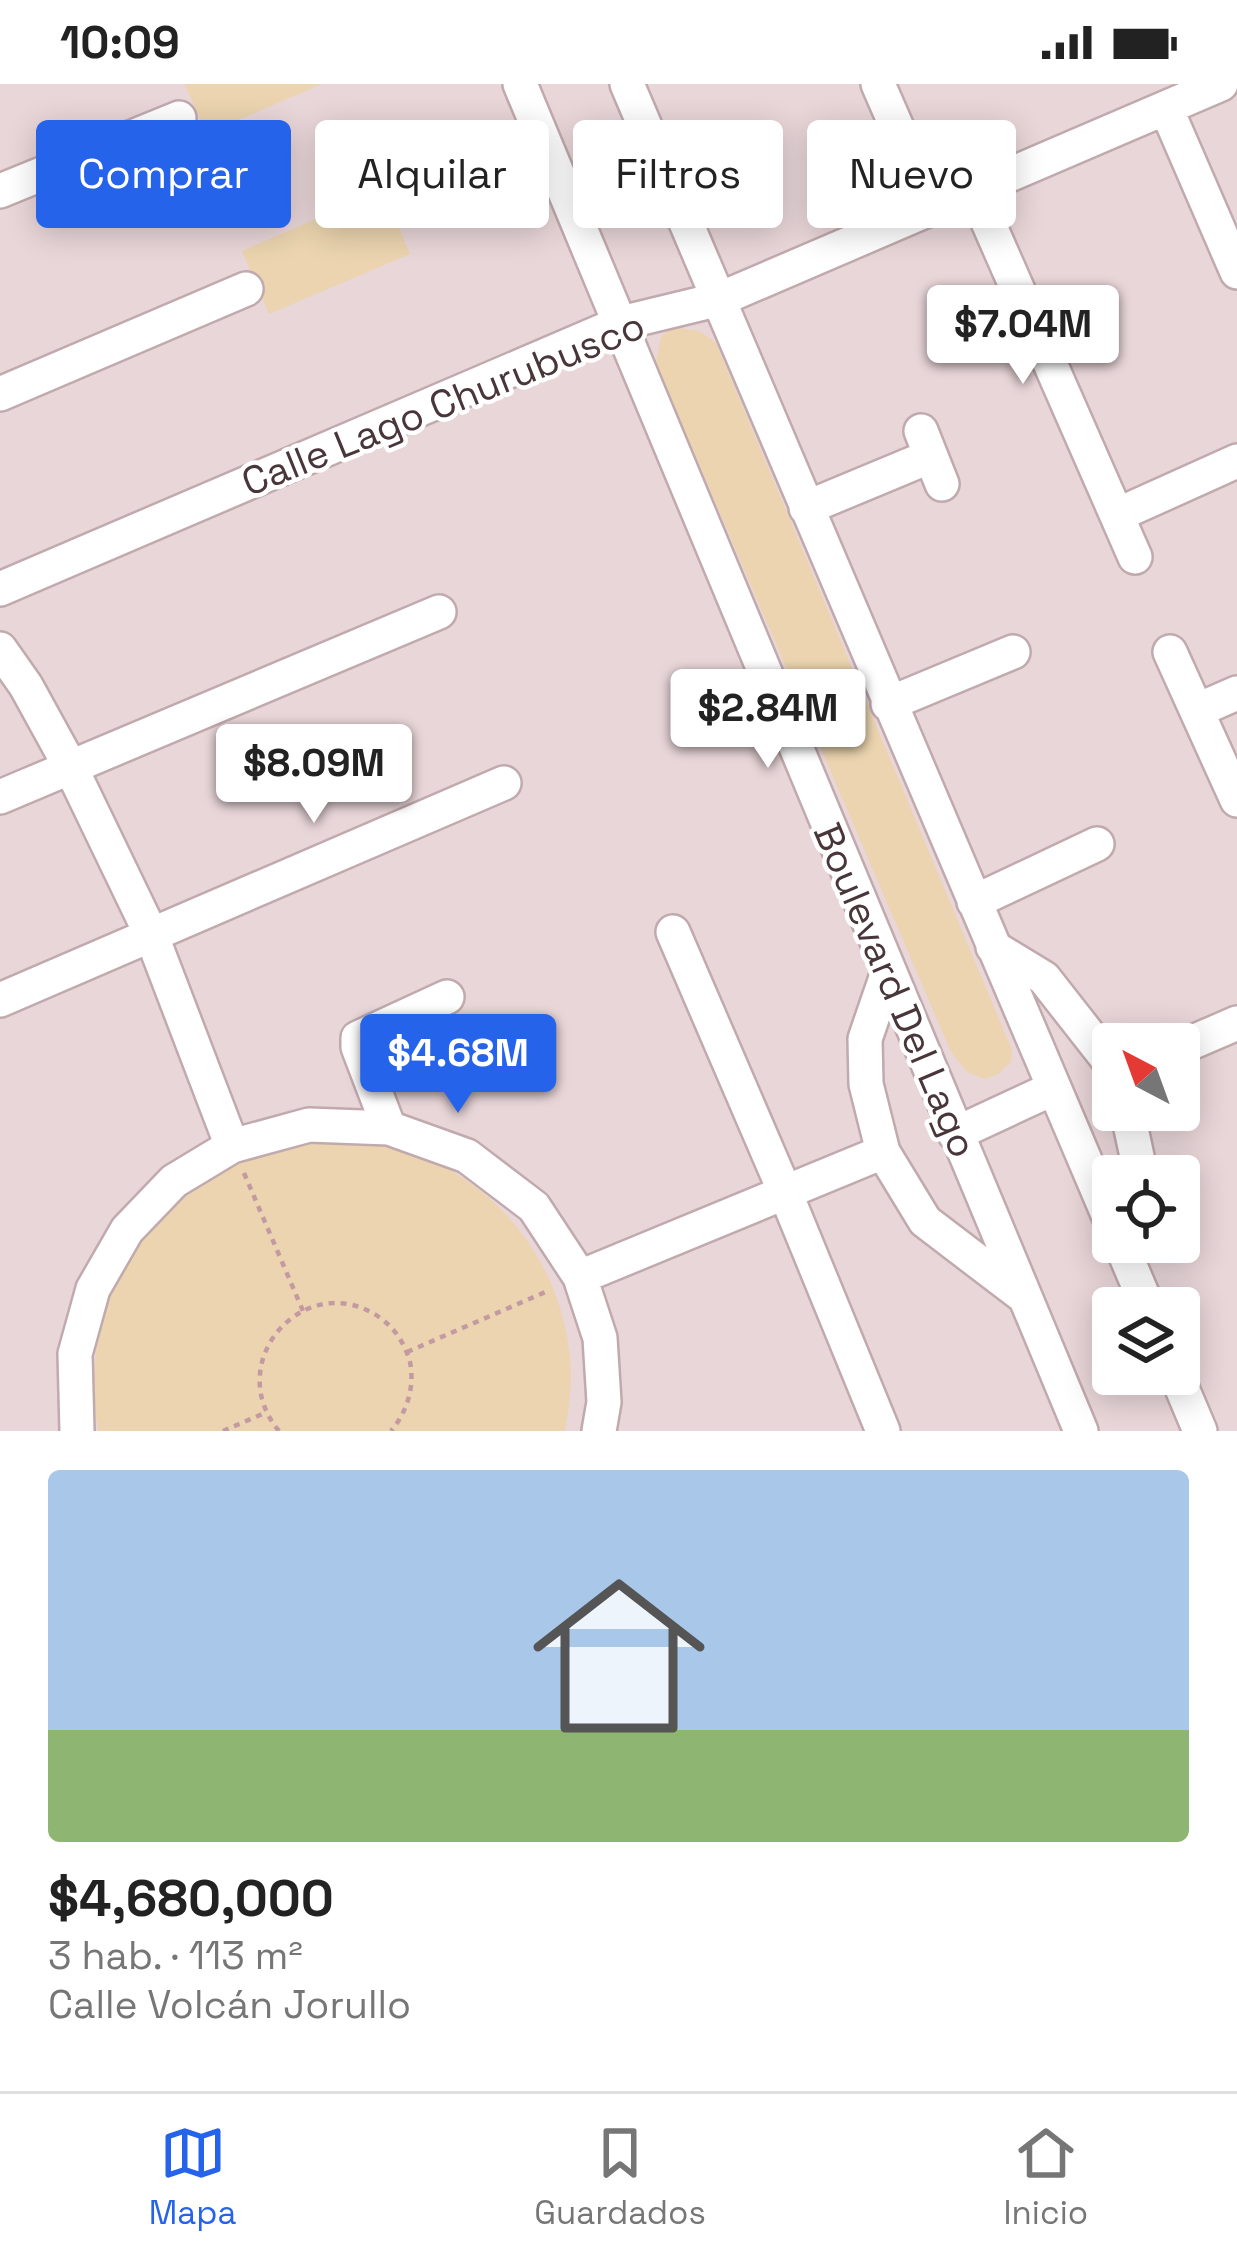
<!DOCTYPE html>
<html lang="es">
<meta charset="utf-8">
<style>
body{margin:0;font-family:"Space Grotesk",sans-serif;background:#f2f2f2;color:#222;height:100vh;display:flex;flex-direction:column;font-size:45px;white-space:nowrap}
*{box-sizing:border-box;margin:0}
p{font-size:39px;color:#767676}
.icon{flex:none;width:66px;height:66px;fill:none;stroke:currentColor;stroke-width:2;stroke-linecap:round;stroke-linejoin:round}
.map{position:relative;height:1347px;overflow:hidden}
.panel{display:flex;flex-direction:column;background:#fff;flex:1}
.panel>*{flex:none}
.hud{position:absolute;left:36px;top:36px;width:1167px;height:108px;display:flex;gap:24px}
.needle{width:78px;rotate:319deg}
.buttons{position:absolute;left:1092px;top:939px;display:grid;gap:24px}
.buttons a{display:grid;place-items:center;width:108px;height:108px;border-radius:12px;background:#fff;box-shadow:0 6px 30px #0003;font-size:60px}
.price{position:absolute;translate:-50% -102px;padding:0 27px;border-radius:12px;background:#fff;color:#222;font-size:39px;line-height:78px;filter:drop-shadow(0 3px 6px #0008)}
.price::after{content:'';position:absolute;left:50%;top:72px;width:36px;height:27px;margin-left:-18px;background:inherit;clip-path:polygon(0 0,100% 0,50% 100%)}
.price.current{background:#2563eb;color:#fff}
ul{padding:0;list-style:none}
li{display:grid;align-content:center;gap:24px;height:636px;padding:0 48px}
li span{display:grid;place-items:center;height:372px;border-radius:12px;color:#555}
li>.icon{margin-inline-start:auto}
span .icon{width:216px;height:216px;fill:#fffc;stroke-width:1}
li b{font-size:51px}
.chip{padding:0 42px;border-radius:12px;background:#fff;box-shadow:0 6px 30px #0003;font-size:42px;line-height:108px}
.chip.current{background:#2563eb;color:#fff}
.status{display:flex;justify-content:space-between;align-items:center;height:84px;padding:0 60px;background:#fff;direction:ltr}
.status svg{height:33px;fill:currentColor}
.dock{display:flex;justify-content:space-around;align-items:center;height:168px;border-top:3px solid #e0e0e0;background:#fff;font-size:33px;color:#767676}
.dock a{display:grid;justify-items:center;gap:6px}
.dock .current{color:#2563eb}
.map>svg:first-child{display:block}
</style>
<div class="status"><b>10:09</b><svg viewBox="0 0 49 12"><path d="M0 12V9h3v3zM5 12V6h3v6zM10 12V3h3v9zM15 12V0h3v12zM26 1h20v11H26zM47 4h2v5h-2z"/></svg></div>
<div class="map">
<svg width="1237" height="1347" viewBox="0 0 1237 1347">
<rect width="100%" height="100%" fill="#f5e8ea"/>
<path fill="#e9d6d9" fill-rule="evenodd" d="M0,0h1237v1347h-1237zM1113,960h66v66h-66zM1113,1092h66v66h-66zM1113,1224h66v66h-66z"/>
<path fill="#ebd4af" d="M185,0h137l-116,50z
M383,106l27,64 -141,60 -27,-63z
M672,243l28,4 16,12 296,707 -1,12 -13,12 -13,5 -18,-7 -16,-20 -295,-688 5,-27z
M328,1055c22,1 43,3 64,8 98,24 169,111 178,211 3,25 -1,49 -5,73h-467c-24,-159 72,-277 230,-292z"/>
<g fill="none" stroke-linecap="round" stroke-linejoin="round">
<defs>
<path id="minor" d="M520,0l561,1347
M627,0l486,1142
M878,0l54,124
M1166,24l71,164
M974,106l161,367
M0,107l179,-73
M0,310l246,-105
M921,347l21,53
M806,424l125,-52
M1117,431l120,-54
M0,505l621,-266 99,-24 501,-215
M0,565l26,37 45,82 80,166 81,212
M1170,568l67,148
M888,620l125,-52
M1198,626l39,-17
M0,713l439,-185
M974,818l123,-58
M673,848l112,260 98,239
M993,863l51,31 69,88
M888,888l-23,67 1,45 17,68 42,69 97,74
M0,916l504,-217
M1179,964l58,-25
M1127,1026l11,51 -4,15
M389,1044l-31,-81v-9l89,-41
M955,1050l99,-46
M1120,1158l28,66
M580,1193l303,-125
M1176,1290l24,57
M77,1347l-2,-77 18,-65 34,-59 47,-49 58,-35 77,-21 80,3 78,28 67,51 46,70 20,61 4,64 -5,29"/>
</defs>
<use href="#minor" stroke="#c1aaae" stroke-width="38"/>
<path stroke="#c49aa2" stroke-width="4.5" stroke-dasharray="6 6" stroke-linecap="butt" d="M244,1089l59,138
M407,1268l143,-62
M223,1347l44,-19
M279,1347c-58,-69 26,-164 100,-114 16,11 26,27 31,45 5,25 -3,50 -19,69"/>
<use href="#minor" stroke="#fff" stroke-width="33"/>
</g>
<g text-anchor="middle" stroke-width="9" stroke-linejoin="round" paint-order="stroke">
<g font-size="39" fill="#49363a" stroke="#fff">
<text transform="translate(443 319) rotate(-22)" y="14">Calle Lago Churubusco</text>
<text transform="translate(896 906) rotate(67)" y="14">Boulevard Del Lago</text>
</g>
</g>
</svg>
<div class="buttons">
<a><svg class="needle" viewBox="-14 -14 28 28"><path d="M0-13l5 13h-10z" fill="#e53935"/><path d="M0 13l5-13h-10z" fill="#767676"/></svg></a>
<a><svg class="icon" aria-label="locate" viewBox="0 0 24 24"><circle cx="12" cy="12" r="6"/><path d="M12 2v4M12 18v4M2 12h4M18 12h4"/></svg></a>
<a><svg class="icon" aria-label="layers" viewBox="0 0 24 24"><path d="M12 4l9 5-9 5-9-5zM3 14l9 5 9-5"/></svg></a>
</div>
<b class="price" style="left:1023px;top:303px">$7.04M</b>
<b class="price" style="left:768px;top:687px">$2.84M</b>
<b class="price" style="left:314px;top:742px">$8.09M</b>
<b class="price current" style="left:458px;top:1032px">$4.68M</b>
<div class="hud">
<a class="chip current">Comprar</a>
<a class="chip">Alquilar</a>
<a class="chip">Filtros</a>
<a class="chip">Nuevo</a>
</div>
</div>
<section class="panel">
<ul>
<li><span style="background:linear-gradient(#a9c7e8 70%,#8fb573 0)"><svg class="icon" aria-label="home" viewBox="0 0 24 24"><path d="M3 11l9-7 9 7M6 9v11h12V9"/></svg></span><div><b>$4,680,000</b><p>3 hab. · 113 m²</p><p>Calle Volcán Jorullo</p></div></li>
</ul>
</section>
<nav class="dock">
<a class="current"><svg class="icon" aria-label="map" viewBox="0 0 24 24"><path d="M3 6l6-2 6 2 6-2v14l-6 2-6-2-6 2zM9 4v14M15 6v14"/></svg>Mapa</a>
<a><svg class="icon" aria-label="saved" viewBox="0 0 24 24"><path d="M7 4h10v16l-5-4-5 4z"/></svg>Guardados</a>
<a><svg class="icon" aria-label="home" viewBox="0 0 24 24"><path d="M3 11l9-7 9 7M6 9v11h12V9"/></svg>Inicio</a>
</nav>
